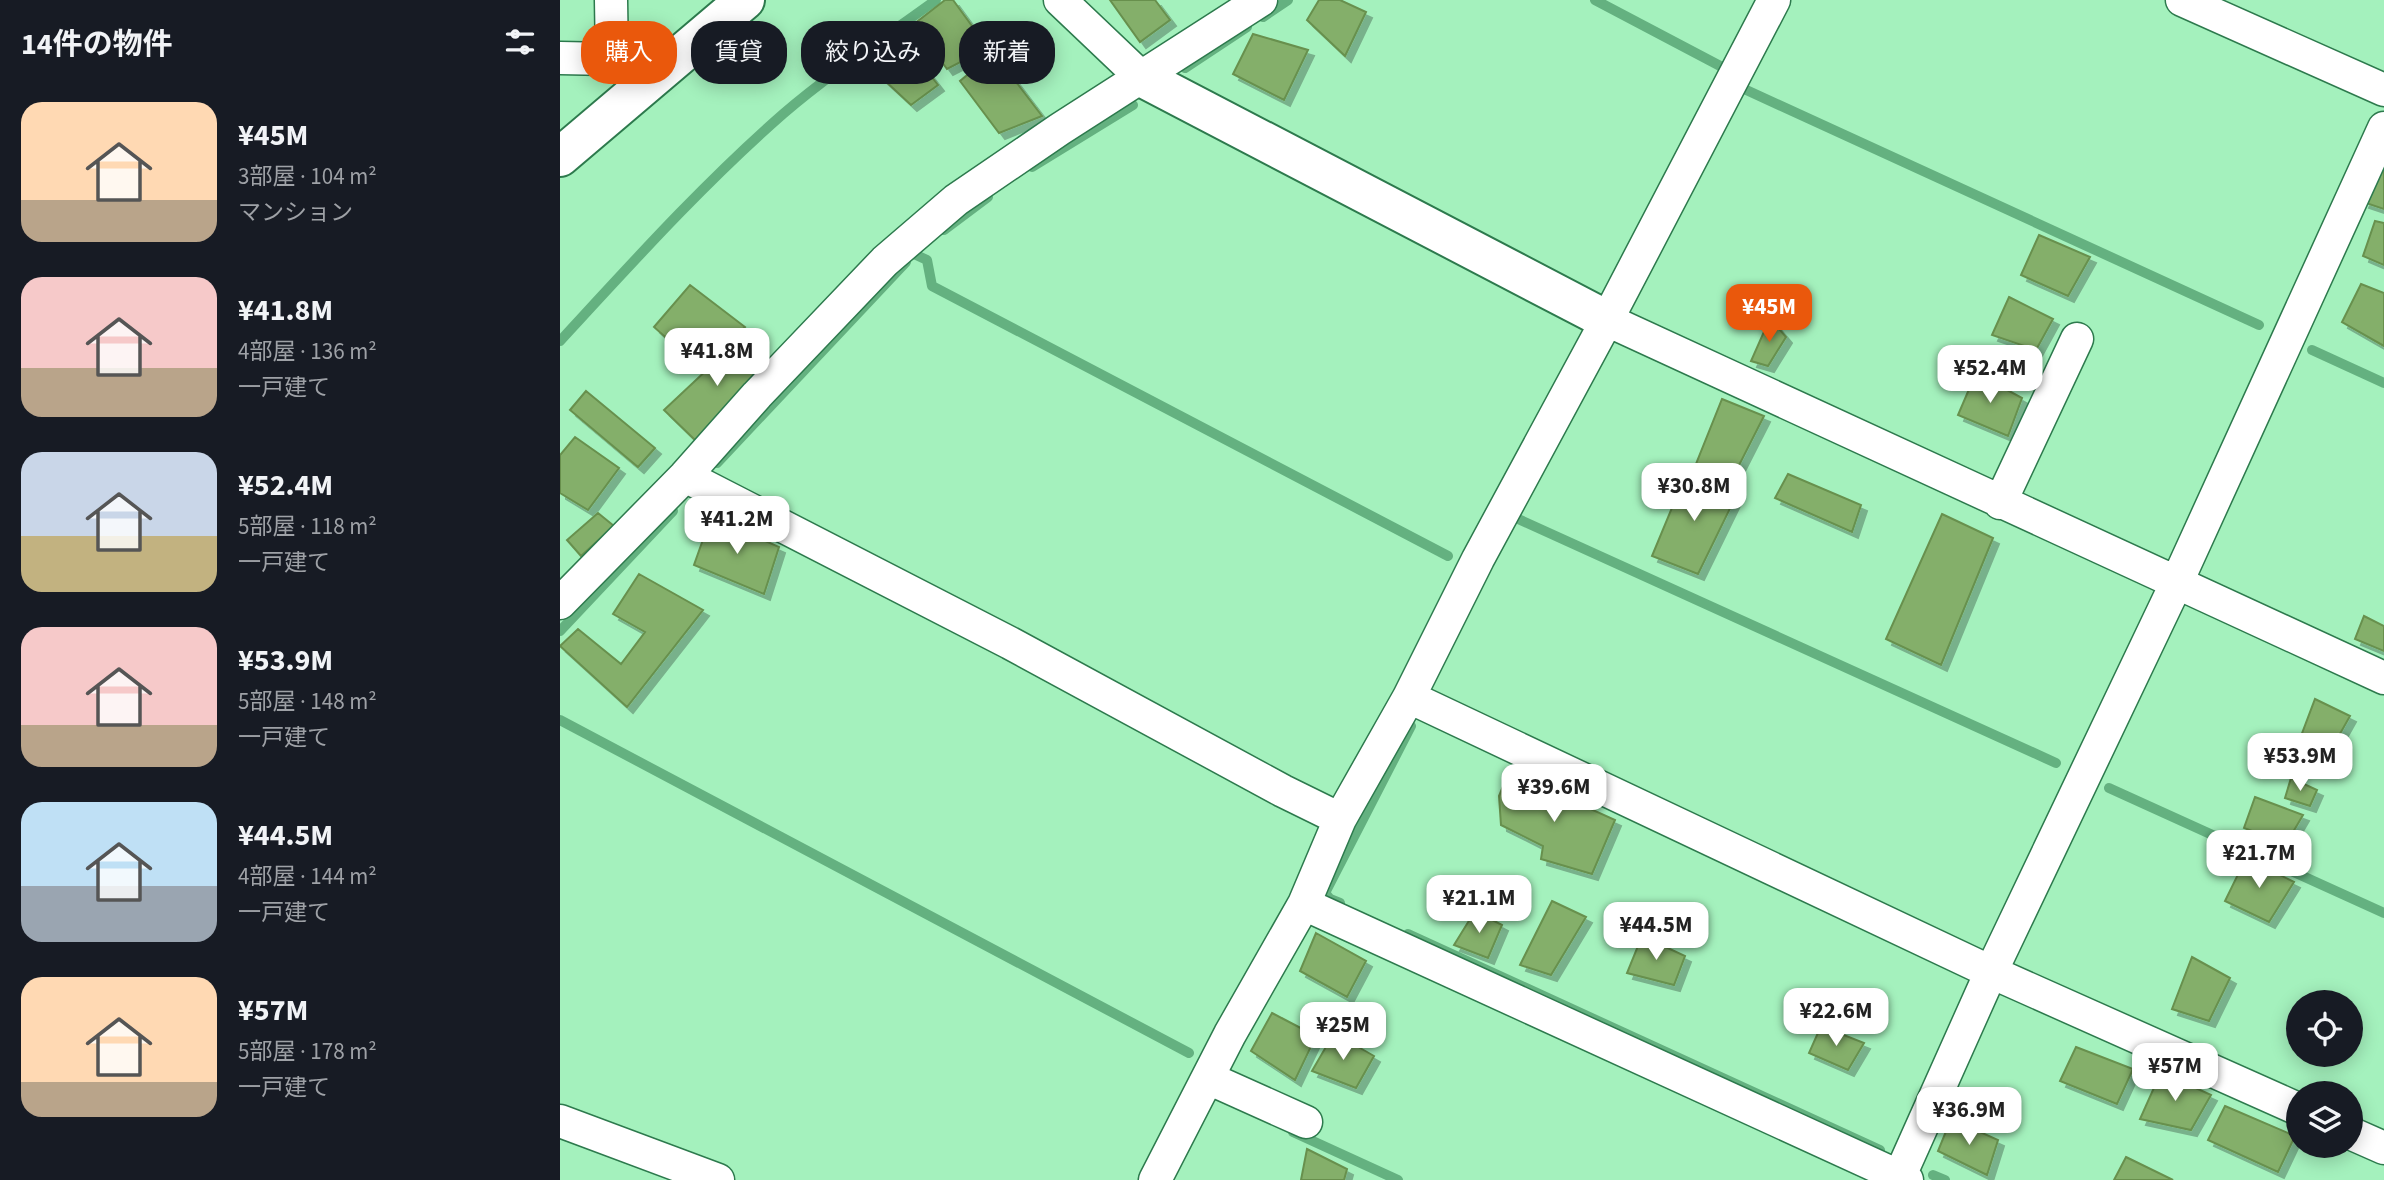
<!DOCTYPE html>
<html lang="ja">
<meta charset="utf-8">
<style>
body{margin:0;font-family:"Source Sans 3","Noto Sans JP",sans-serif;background:#20242c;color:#f1f3f6;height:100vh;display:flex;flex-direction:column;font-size:26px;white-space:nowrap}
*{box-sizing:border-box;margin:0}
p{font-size:23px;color:#9ea1a6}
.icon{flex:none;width:38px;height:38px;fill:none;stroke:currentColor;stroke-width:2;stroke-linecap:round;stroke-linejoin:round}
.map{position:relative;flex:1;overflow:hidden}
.drawer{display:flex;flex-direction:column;background:#171b24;width:560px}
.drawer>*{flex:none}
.guide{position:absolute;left:21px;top:21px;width:665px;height:63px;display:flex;gap:14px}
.tools{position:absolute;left:1726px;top:990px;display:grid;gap:14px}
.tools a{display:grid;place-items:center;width:77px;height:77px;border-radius:50%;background:#171b24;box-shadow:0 4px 18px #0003;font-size:35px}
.price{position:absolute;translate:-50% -60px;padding:0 16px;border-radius:14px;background:#fff;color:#222;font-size:23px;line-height:46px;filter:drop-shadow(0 2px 4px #0008)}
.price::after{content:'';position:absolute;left:50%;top:42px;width:21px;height:16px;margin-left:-10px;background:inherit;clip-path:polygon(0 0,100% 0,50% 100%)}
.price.current{background:#ea580c;color:#fff}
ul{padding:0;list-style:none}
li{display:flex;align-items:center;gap:21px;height:175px;padding:0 21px}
li span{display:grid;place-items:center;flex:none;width:196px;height:140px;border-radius:21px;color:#555}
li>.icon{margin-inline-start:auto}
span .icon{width:84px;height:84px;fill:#fffc;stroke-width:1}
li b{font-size:30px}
h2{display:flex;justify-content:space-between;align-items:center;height:84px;padding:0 21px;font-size:30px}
.tag{padding:0 24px;border-radius:28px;background:#171b24;box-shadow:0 4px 18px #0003;font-size:24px;line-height:63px}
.tag.current{background:#ea580c;color:#fff}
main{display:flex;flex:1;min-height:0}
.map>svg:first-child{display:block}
</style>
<main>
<section class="drawer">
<h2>14件の物件<svg class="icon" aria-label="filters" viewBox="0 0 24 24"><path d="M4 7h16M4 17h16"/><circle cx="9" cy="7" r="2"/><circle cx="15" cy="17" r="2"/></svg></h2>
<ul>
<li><span style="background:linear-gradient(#ffd9b3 70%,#b9a48a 0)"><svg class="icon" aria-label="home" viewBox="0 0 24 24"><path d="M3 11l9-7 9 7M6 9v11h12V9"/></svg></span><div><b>¥45M</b><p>3部屋 · 104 m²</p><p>マンション</p></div></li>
<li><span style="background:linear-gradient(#f6c9c9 65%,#b9a48a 0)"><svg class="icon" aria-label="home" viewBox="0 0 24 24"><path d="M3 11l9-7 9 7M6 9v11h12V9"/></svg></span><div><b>¥41.8M</b><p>4部屋 · 136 m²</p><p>一戸建て</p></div></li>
<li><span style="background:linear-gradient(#c9d6e8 60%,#c2b280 0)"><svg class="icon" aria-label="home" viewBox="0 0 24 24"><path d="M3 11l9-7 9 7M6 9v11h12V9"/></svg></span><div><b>¥52.4M</b><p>5部屋 · 118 m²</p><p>一戸建て</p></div></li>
<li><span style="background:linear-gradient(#f6c9c9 70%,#b9a48a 0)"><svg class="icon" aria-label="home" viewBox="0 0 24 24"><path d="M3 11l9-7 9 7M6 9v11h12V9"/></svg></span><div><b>¥53.9M</b><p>5部屋 · 148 m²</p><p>一戸建て</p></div></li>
<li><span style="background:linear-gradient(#bfe0f5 60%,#9aa5b1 0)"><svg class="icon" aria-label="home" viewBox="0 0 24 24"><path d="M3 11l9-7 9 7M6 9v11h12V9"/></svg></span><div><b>¥44.5M</b><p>4部屋 · 144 m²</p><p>一戸建て</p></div></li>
<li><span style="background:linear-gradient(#ffd9b3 75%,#b9a48a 0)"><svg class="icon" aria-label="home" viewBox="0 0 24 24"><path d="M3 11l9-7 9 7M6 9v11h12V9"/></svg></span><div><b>¥57M</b><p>5部屋 · 178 m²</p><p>一戸建て</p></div></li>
</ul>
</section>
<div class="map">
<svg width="1824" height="1180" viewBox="0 0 1824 1180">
<defs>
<filter id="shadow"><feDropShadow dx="6" dy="6" stdDeviation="0" flood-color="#0004"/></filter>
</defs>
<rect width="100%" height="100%" fill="#a4f1bd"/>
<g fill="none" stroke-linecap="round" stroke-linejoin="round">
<path stroke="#64b180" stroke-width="10" d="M1035,0l129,68
M703,17l25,-17
M625,68l62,-41
M1182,88l517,237
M472,167l101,-62
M384,230l44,-33
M354,254l13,6 5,26 516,270
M0,341c72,-78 143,-157 223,-227 48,-41 102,-77 153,-114
M1752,350l72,33
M157,463l189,-201
M956,518l540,245
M0,631l113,-120
M0,720l629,333
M1549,788l275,125
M780,903l-10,-4 -5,-6 86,-167
M848,934l472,216
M733,1132l105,48
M1373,1175l12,5"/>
</g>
<path fill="#84af6a" stroke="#67904e" stroke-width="2" filter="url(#shadow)" d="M385,0h8l35,48 -41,21 -33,-45z
M550,0h45l15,20 -30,22z
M759,0h21l26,12 -21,44 -38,-36z
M693,34l55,16 -24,50 -51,-26z
M353,53l25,32 -27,20 -29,-27z
M434,53l48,63 -43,17 -39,-52z
M1824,158v51l-21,-7z
M1815,221l9,2v42l-21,-9z
M1479,235l51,22 -22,39 -47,-21z
M1801,284l23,9v53l-42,-24z
M130,285l55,42 -44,42 -47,-42z
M1449,297l44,22 -17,31 -44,-15z
M1210,318l16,19 -18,29 -17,-5z
M182,337l27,26 -74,77 -31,-30z
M1416,373l46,25 -14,38 -50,-21z
M26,391l69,57 -17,19 -68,-57z
M1162,399l42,17 -32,63 -36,-15z
M15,437l44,31 -31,42 -28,-17v-38z
M1126,474l52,18 -40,82 -46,-18z
M1228,474l73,31 -9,27 -77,-34z
M38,513l16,13 -33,30 -14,-16z
M1382,514l51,24 -52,127 -55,-26z
M151,517l68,30 -15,47 -70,-29z
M79,574l64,36 -76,97 -67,-61 18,-17 43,35 24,-32 -32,-18z
M1804,616l20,10v25l-29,-12z
M1755,699l35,17 -27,48 -28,-12z
M949,772l106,48 -23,54 -51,-15 2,-13 -42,-21 -2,-29z
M1731,778l26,12 -7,16 -25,-8z
M1695,797l48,18 -17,29 -42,-16z
M1686,858l48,24 -25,40 -44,-21z
M992,901l34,16 -35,58 -31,-10z
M915,911l27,14 -14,33 -34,-13z
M756,933l50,28 -19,36 -47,-26z
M1082,936l43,20 -11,29 -47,-12z
M1632,957l38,21 -21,43 -37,-12z
M712,1013l44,23 -21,44 -44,-29z
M1261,1026l43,17 -16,27 -39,-17z
M774,1033l40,23 -18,32 -44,-17z
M1516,1047l57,22 -16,35 -57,-23z
M1601,1072l50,23 -20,35 -51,-11z
M1665,1106l70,30 -17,36 -70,-32z
M1391,1119l47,21 -11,35 -49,-24z
M747,1149l40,20 -3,11h-43z
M1566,1157l47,23h-59z"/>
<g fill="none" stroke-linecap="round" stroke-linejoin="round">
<defs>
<path id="street" d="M51,0l1,59
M500,0l81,77
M1622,0l202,90
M0,58l98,2 9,6
M1047,320l777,358
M125,476l325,167 273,148 57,28
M1440,503l77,-164
M0,603l125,-127 72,-81 128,-134 71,-61 104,-71 201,-129
M849,697l582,275 307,137
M744,904l603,276
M648,1078l98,44
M0,1121l158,59
M1790,1133l34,15
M595,1180l75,-146 74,-130 36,-85 69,-122 69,-138 129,-239 167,-320
M1338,1180l93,-208 185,-388 208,-456"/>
<path id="secondary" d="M581,77l466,243
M0,157l185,-157"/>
</defs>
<use href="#street" stroke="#2d7a4d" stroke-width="35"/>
<use href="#secondary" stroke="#2d7a4d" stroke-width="42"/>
<use href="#street" stroke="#fff" stroke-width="32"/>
<use href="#secondary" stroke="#fff" stroke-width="38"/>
</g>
</svg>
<div class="tools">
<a><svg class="icon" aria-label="locate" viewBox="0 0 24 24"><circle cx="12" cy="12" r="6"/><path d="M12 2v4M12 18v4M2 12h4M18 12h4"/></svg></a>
<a><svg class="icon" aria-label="layers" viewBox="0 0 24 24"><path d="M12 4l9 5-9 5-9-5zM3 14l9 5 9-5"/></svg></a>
</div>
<b class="price current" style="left:1209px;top:344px">¥45M</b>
<b class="price" style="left:157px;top:388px">¥41.8M</b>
<b class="price" style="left:1430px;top:405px">¥52.4M</b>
<b class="price" style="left:1134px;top:523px">¥30.8M</b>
<b class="price" style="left:177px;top:556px">¥41.2M</b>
<b class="price" style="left:1740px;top:793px">¥53.9M</b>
<b class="price" style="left:994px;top:824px">¥39.6M</b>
<b class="price" style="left:1699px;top:890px">¥21.7M</b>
<b class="price" style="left:919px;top:935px">¥21.1M</b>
<b class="price" style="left:1096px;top:962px">¥44.5M</b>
<b class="price" style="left:1276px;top:1048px">¥22.6M</b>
<b class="price" style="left:783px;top:1062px">¥25M</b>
<b class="price" style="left:1615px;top:1103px">¥57M</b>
<b class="price" style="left:1409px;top:1147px">¥36.9M</b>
<div class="guide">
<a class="tag current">購入</a>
<a class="tag">賃貸</a>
<a class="tag">絞り込み</a>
<a class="tag">新着</a>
</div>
</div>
</main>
